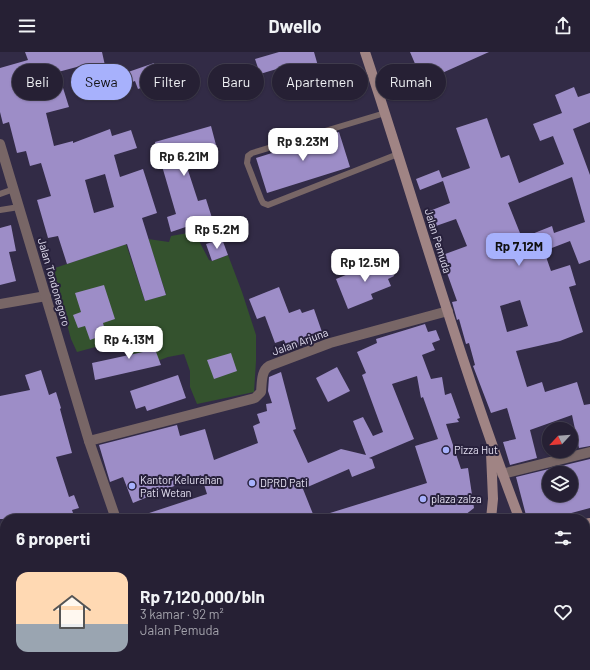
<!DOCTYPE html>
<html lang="id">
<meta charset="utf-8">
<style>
body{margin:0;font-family:Barlow,sans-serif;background:#2e283c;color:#f1f3f6;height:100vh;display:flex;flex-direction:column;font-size:15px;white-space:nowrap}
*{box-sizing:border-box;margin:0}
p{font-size:13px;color:#a4a3ac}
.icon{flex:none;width:22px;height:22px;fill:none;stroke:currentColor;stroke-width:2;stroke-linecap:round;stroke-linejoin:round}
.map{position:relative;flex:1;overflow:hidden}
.details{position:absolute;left:0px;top:462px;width:590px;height:156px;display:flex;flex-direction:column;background:#262034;border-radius:16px 16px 0 0;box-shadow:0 1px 3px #0004,0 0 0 1px #423e4f}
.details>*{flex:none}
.guide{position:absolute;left:12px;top:12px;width:566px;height:36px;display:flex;gap:8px}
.needle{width:26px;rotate:244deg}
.tools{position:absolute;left:542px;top:370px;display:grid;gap:8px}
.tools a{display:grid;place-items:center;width:36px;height:36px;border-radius:50%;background:#262034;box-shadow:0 1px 3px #0004,0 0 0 1px #423e4f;font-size:20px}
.price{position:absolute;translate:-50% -34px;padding:0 9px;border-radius:8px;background:#fff;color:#222;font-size:13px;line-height:26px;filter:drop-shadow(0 1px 2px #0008)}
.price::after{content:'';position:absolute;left:50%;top:24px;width:12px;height:9px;margin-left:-6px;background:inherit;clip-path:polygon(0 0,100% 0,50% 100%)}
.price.on{background:#a7b1fc;color:#111}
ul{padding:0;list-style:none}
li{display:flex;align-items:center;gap:12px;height:100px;padding:0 16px}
li span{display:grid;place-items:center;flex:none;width:112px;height:80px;border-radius:12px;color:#555}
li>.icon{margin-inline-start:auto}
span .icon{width:48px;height:48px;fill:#fffc;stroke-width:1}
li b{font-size:17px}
h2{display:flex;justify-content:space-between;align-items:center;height:48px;padding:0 16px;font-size:17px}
.chip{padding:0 14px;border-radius:18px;background:#262034;box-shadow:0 1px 3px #0004,0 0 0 1px #423e4f;font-size:14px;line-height:36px}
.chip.on{background:#a7b1fc;color:#111}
header{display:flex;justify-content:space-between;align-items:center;height:52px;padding:0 16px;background:#262034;font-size:18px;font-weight:700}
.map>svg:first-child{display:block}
</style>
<header><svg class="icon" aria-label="menu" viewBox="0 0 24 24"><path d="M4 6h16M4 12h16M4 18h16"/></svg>Dwello<svg class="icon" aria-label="share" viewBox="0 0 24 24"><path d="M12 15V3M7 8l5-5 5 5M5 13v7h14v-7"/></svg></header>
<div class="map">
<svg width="590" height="618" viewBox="0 0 590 618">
<rect width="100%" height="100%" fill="#322b46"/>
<path fill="#34522e" d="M188,181l9,4 12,23 3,1 16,-6 14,37 14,43v26l-2,31 -57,12 -7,-17v-16l-6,-17 -16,3 -29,11 -10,-22 2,-15 -7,-3 -10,14 -37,10 -6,-13 -19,-70 74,-25 19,57 21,-7 -18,-55 21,3 2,-6z
M590,480v138h-187l-2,-5h184v-132z
M218,613h60l-10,5h-48z"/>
<path fill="#9d8dc7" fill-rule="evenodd" d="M25,0h77l6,27 46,-16 6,18 -22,8 -3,-8 -25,9 1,5 -17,2 -6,-33 -30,8 11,35 -23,6 8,33 19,-5v2l37,-14 2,7 19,-6 6,18 -23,7 6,22 23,-8 14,44 -15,5 24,77 -21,6 -18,-57 -60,20 -9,-28 -10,2 -11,-38 14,-4 -10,-33 -11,3 -4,-15 -9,2 -8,-31 -6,2 -3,-12v-44l28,-8zM105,122l9,33 -20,6 -9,-33z
M279,0h35l8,28 21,-5 4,14 -32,9 -5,-17 -15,4 -5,-20 -30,9 -5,-15z
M410,0h79l-76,34 -7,-16 10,-4z
M574,35l4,10 12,-4v29l-17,7 17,46v85l-11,4 -9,-23 -26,10 7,20 19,-6 6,20 -7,2 14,45 -23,9 -44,10 11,36 15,-5 3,10 32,-10 7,23 6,-1v42l-11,2 -7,-33 -42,15 7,28 -27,7 -7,-23 13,-3 -9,-31 -16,5 -18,-47 2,-1 -6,-22 -3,1 -7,-25 -2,1 -5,-18 5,-1 -10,-28 -4,1 -6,-17 30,-11 -11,-27 -23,8 -6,-15 23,-9 -7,-22 -23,9 -4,-11 23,-9 3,8 28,-10 -14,-40 31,-10 14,40 8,-3 10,28 45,-19 -11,-28 -13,5 -7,-17 29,-11 -7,-18zM572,125l13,45 -31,11 -2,-7 -30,12 -14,-35zM520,248l8,26 -21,6 -7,-26z
M211,74l5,19 -33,10 15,46 8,-2 6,19 -41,14 -4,-15 9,-3 -21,-72z
M339,80l11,35 -83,26 -11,-35z
M11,173l5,26 -7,1 7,29 -16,4v-57z
M222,187l6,16 -16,6 -6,-17z
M387,206l7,18 -6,3 3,7 -20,8 2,5 -25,10 -12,-30z
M104,233l11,34 -12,4 3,11 -16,6 -5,-14 -7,2 -5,-13 8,-3 -6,-19z
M279,235l10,26 11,-4 2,4 12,-4 8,23 -2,1 1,4 -33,13 -4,-10 -9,3 -10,-27 -8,3 -8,-20z
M425,272l3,8 8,-2 4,10 -8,3 3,7 -13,5 9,24 11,-2 3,18 6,-2 9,25 -3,1 2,3 -13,2 15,45 7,-1 6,40 -9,7 -13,4h-135v-2l110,-34 -12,-37 23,-7 -15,-42 -2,1 -4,-22 -25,8 22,55 -45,19 3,1 3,9 -23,9 -3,-8 -46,20 12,30h-178v-2l70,-23 -6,-19 -68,28 -10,-26 -13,5 -11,-37 78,-20 3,11 25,-7 9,31 44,-17 -5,-17 7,-3 -3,-9 10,-3 -1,-7 6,-1 -4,-12 1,-14 12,-5 15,57 -3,1 15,33 33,-14 25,6 -13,-34 10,-4 10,19 10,-4 -21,-57 4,-2 -9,-21 20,-9 -1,-4z
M147,276l14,37 -66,15 -3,-17 51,-11 -8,-20z
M231,301l6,18 -23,8 -7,-19z
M337,315l13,24 -22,11 -12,-24z
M41,318l8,25 7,-3 5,16 -1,1 12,44 -16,4 13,40 5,-2 5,13 -7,2 3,9h-75v-123l30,-6 -5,-15z
M178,323l8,23 -39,13 -2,-5 -9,3 -6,-18z
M590,407v49l-41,11h-22l-11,-42zM549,421h22v22h-22z"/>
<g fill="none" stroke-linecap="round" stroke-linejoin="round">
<path stroke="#716b83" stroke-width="2.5" stroke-dasharray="1 3" stroke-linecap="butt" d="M585,491l5,-1
M585,502l5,-1
M585,611l5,-1
M414,613l2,5
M436,613l2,5
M449,613l2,5
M228,618l10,-5
M560,618l18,-5"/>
<path stroke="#786666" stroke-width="6" d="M385,61l-133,40 -4,3 -1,7 14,36 2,4 5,2 130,-51
M0,142l14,-5
M0,158l19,-3
M207,613l2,5
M368,613l1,5
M166,618l12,-5
M282,618l6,-5"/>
<path stroke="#786666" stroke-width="10" d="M0,252l46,-8
M89,389l166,-43 6,-6c1,-9 0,-21 8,-26l61,-23 118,-32
M502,422l88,-22"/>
<path stroke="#786666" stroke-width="10" d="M0,92l89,297 27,78"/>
<path stroke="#a08484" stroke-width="10" d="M365,0c51,154 95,311 153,463l2,4
M491,467l2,-20 -2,-46
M585,472l5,-1
M387,613l1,5
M47,618l15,-5"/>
</g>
<g fill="#a7b1fc" stroke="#28213c" stroke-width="1.5">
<circle cx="446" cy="398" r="4"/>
<circle cx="252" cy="431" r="4"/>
<circle cx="132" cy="434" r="4"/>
<circle cx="423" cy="447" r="4"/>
</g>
<g text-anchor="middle" stroke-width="4" stroke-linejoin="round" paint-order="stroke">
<g font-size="11" fill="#e4e0f2" stroke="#28213c">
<text transform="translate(438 189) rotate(73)" y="4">Jalan Pemuda</text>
<text transform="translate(54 230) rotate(74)" y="4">Jalan Tondonegoro</text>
<text transform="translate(300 290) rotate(-20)" y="4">Jalan Arjuna</text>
</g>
<g font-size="11" fill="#e4e0f2" stroke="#28213c" text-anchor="start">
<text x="454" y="402">Pizza Hut</text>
<text x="140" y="432">Kantor Kelurahan<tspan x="140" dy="13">Pati Wetan</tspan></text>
<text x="260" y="435">DPRD Pati</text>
<text x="431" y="451">plaza zalza</text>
</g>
</g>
</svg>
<div class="tools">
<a><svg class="needle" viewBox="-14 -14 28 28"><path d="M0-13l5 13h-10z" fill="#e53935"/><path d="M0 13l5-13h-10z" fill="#a4a3ac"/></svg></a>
<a><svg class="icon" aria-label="layers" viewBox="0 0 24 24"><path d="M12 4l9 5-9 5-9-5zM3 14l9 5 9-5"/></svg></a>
</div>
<b class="price" style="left:303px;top:110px">Rp 9.23M</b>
<b class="price" style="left:184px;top:125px">Rp 6.21M</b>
<b class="price" style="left:217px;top:198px">Rp 5.2M</b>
<b class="price on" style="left:519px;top:215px">Rp 7.12M</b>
<b class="price" style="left:365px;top:231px">Rp 12.5M</b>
<b class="price" style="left:129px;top:308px">Rp 4.13M</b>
<div class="guide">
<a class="chip">Beli</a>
<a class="chip on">Sewa</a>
<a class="chip">Filter</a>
<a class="chip">Baru</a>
<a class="chip">Apartemen</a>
<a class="chip">Rumah</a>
</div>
<section class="details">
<h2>6 properti<svg class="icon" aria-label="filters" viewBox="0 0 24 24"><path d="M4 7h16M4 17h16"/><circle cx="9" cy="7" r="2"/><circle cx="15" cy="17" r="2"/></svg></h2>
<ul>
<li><span style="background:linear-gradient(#ffd9b3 65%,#9aa5b1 0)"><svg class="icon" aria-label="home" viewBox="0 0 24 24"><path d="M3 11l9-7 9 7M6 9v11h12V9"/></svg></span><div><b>Rp 7,120,000/bln</b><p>3 kamar · 92 m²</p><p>Jalan Pemuda</p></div><svg class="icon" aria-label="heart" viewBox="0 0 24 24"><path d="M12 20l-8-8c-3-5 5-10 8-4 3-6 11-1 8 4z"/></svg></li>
</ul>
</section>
</div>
